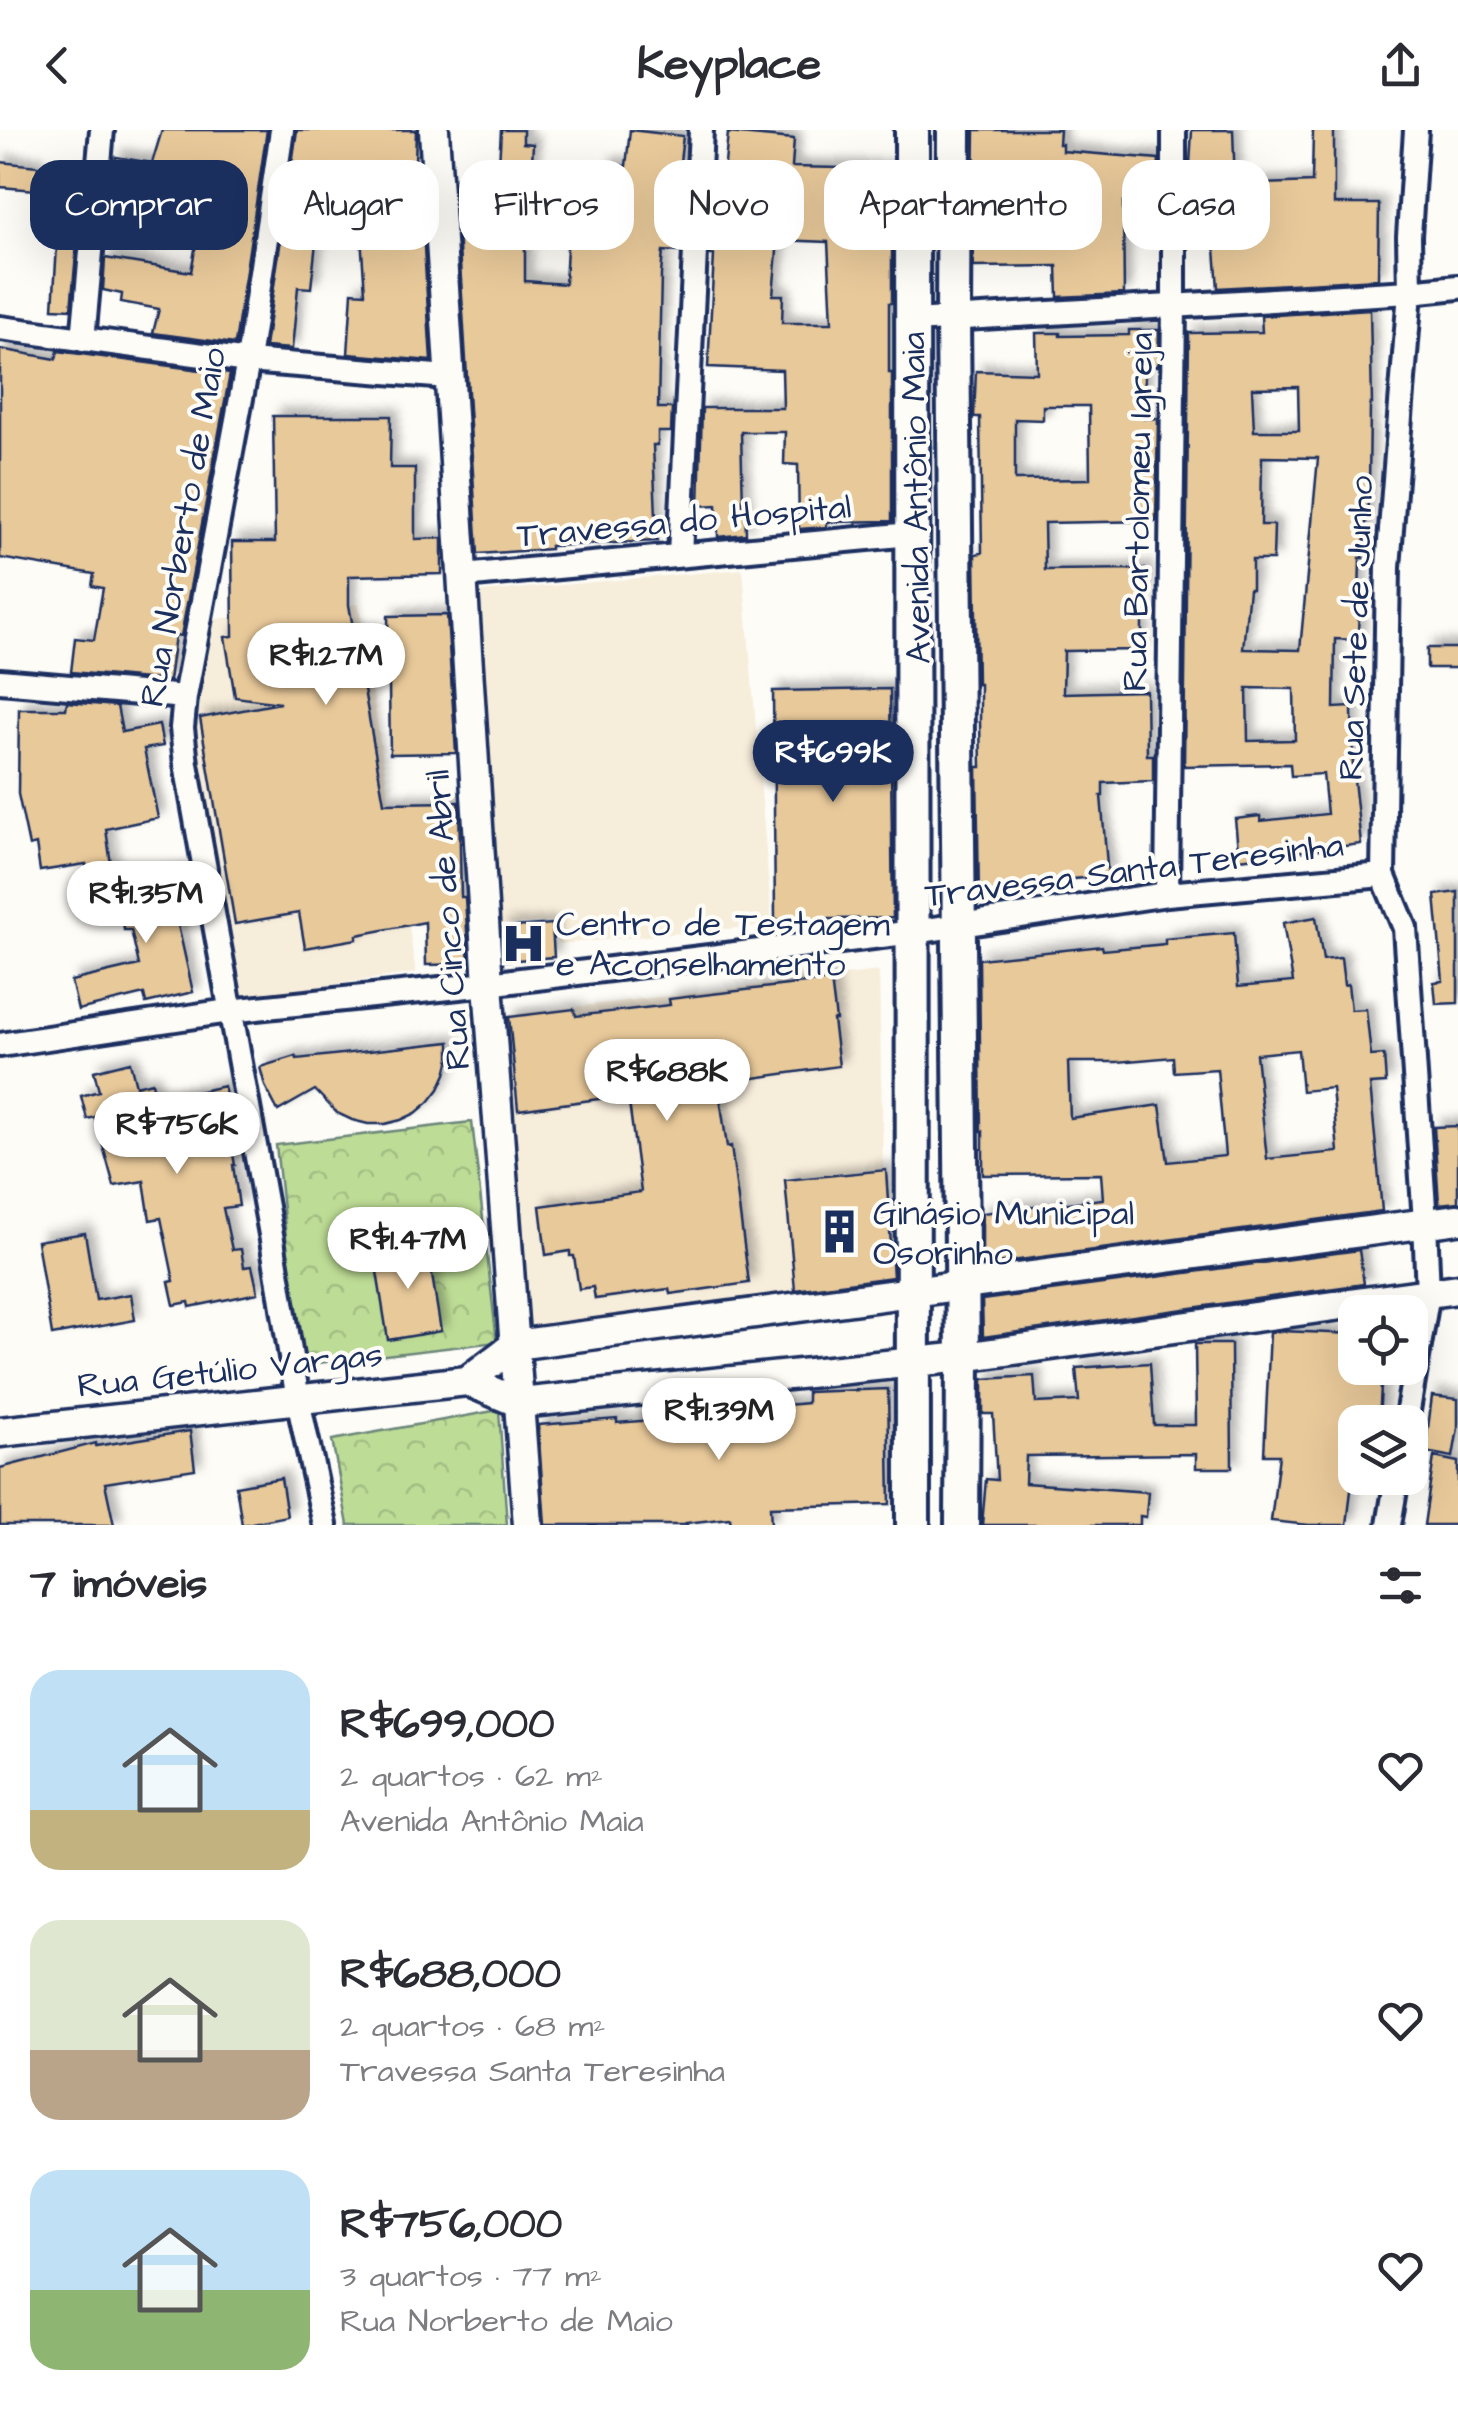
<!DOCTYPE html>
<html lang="pt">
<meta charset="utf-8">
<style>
body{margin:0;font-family:"Architects Daughter",sans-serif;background:#f7f7f7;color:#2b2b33;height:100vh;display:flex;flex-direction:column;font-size:38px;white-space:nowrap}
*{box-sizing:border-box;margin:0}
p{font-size:32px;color:#7c7c81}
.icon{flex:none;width:55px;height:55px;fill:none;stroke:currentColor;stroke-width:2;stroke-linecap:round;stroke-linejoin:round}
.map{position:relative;height:1395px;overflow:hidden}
.panel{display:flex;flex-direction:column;background:#fff;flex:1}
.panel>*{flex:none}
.guide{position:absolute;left:30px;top:30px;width:1400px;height:90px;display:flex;gap:20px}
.tools{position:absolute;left:1338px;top:1165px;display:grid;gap:20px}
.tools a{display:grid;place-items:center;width:90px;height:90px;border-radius:20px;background:#fff;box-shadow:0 10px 40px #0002;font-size:50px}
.price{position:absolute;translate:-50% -85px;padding:0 22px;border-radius:35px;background:#fff;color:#222;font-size:32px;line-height:65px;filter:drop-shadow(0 2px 5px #0008)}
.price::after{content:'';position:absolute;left:50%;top:60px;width:30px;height:22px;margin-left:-15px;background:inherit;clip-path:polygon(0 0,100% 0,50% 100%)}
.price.active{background:#1b2f5e;color:#fff}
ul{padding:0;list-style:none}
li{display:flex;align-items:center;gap:30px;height:250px;padding:0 30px}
li span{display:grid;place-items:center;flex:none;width:280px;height:200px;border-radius:30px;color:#555}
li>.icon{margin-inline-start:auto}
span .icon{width:120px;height:120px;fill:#fffc;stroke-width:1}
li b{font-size:42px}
h2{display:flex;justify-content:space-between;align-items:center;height:120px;padding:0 30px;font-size:42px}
.pill{padding:0 35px;border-radius:30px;background:#fff;box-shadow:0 10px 40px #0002;font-size:35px;line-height:90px}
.pill.active{background:#1b2f5e;color:#fff}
header{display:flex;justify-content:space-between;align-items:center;height:130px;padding:0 30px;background:#fff;font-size:45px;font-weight:700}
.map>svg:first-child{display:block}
</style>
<header><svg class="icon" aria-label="back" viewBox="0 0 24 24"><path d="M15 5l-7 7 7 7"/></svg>Keyplace<svg class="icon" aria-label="share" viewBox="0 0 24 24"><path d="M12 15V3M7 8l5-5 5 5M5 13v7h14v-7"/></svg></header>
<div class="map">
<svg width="1458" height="1395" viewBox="0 0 1458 1395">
<defs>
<pattern id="park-crowns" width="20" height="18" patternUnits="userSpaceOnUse" patternTransform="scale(2.5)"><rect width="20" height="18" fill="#bddc95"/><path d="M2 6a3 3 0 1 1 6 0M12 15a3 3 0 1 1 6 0" fill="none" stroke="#a2bd83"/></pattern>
<filter id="shadow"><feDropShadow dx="7" dy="-7" stdDeviation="5" flood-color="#0004"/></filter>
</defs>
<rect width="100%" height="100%" fill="#fdfcf7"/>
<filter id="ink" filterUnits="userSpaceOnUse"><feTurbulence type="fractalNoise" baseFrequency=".01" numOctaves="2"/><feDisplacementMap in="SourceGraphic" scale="20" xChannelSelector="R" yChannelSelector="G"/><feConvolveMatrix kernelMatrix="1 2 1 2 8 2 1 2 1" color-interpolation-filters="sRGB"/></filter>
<g filter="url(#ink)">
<path fill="#f7eddb" d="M743,439l29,356 -214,19 -2,-23 -60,4 -27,-332z
M359,474l57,369 -175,24 -51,-289 16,-88z
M879,841l4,198 -99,9 10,115 -268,35 -28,-312z"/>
<path fill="url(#park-crowns)" stroke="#6c867a" stroke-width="2.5" d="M472,992l25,220 -197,23 -24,-220z
M499,1280l8,115h-159l-16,-85z"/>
<path fill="#e8c99a" stroke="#1b2f5e" stroke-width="2.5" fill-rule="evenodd" filter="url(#shadow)" d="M162,0h105l-32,214 -82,-11 6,-24 -38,-7 1,-8 -19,-4 2,-32 86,14 11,-62 -41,-12 -2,15 -49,-9 6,-47 36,6z
M297,0h119l-2,68h7l10,163 -83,-7 4,-62 13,1 -6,-85 -39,-2 -9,82 -13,-1 -6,62 -27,-2z
M501,0h22v13l10,1 -3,57 72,4 3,-41 21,2 4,-36 53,6 -5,44h6l-4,72 -17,-1 -2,24 -3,133h14l-1,24h-13v13h-5l4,96 -107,5v3l-72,5 -22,-355 41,1zM525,97l43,2 -3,55 -40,-3z
M975,0h85l-1,14h3v7l97,8 -3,45 -33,-2 1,92 -66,3 -1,-31 -84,1v-19l85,-2v-47l-84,-4z
M1192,0h41l2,55 77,-3 1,-52h21v74h45l-1,75 -160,9 -8,-105 -21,-1z
M728,3l66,6 -2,28 100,2v134h-3v70h3v148l-65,1v5l-28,2 -1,-64 -14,-1 1,-32h-44l2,74h2l1,28 -28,3 -1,-32 -18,1 3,-98h81l-1,-38 -74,-3 6,-112h-4l3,-72 10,1zM778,110l50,2 4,81h-50l1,-28h-10z
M0,32l38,4 -2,24 -36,-3z
M58,100l20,2 -7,77 -18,-1z
M1370,179l2,95h-2l-1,86 -6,68h-3l-2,82 -23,-1 -1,69 18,-1 1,64 8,73 -122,15 -4,-40 25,-3 1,5 66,-7 -4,-40 -32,2 -1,-12 -106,2 5,-433 73,-1 -1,-16zM1298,257l1,44h-45l-2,-43zM1262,327l56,1 -18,192 -57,-1 6,-60h3v-29h21l1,-35h-13zM1247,558l47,1 1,51 -47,1z
M1129,200h30l-1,36h-13l-1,53 14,-1 -2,103 -112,2 1,47 100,-1 1,25h-4v56l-78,1 -1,42 83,-2 1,64h6v26l-50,2v13h-2l7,80 -58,5 1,10 -72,7 -2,-131h4l-1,-44v-39h-3l-2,-130 7,-1 -2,-136h-6l2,-46 61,2 -1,-40h24v3l69,-1zM1043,276h46l1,73 -75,1v-61l28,1z
M0,219l56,10 2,-8 172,23 -49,262 -6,-1 -6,46 -98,-9 4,-34 19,2 9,-52 -11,-2 2,-12 -94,-16z
M273,286h118l-1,52h25v71l27,-1v36l-93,2v29l35,198 75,-1 2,95h4l4,67 -43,1 -1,-43 -68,13v4l-52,9 -6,-35 -64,11 -35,-206 80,-15 -45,-6 -10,-60 8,-1 -1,-94h43z
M447,485l9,138 -66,1 -2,-138z
M1427,518h31v20h-31z
M890,559l3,229 -118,2 -2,-229z
M67,572l50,4 5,26 37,-7 4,21 -19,3 14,69 -52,11 7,50 -25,4 -2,-19 -46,7 -4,-27 -7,2 -11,-52 1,-85h47z
M182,744l4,50 -8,1 15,67 -47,11 -2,-9 -66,16 -7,-29 68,-16 -8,-35h-7l-5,-50z
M1458,762v111l-22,1 -2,-22 9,-1 -8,-86z
M1316,787l7,43 18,-2 3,27 4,-1 3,26 15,-1 5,47 13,-1 2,28 -16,1 12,127 -400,54v-52l121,-14 -2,-25 -118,1v-44h-2l-2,-172 123,-13 1,4 62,-6v-5l69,-6 4,54 55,-5 -10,-59zM1298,920l4,41 30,-3 6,64 -71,7 -11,-105zM1173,927l1,15 43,-3 8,87 -57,6 -8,-57 -90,13 -2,-56h49z
M552,794l2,33 -50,4 -2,-33z
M831,850l5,40h-3l6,46 -121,17 9,64 4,-1 18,137 -79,11 -1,-5 -74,10 -2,-12 -14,2 -5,-33h-4v-5l-24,4 -6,-49 101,-14 -13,-97 -110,15 -9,-93 65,-8 2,7 94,-11 -1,-6z
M450,912v16l-4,16 -7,15 -10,13 -13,11 -15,7 -16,4h-17l-16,-4 -15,-7 -22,-23 -37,21 -13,-25 -5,-19 36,-11 1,3z
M130,932l6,24 16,-4 4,19 68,-15 5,24 -4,1 10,54h-2l6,41 -16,2 9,42 9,-1 3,18 8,-1 6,27 -68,14 -1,-5 -15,3 -5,-23 5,-1 -13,-63 -11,2 -6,-39 -30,5 -19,-69 -8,2 -6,-23 18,-5 -5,-20z
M1458,996v76l-19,2 -5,-77z
M886,1040l7,107 -98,13 -10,-110z
M85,1103l11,67 35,-6 4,26 -83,15 -15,-94z
M427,1114l14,87 -53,9 -14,-87z
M1359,1120l5,34 -381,53 -1,-37z
M1280,1201l75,3v34h27l-3,54h-24v68h-4l-4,35h-38l-38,-4 8,-66h-15l6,-123z
M1195,1214h36l1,124h-36v-14l-170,2 -1,27 123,9 -2,25 -6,-1v9h-158l4,-46 11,1 -4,-66h-10v-35l51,-3 2,27 43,-2 -3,-33 74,-5 4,62h42z
M888,1259l2,115 -120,3 1,17 -16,1h-24l-1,-7 -44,5 1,2h-142l-7,-100 79,-6v4l96,-8v-3l94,-9v-11z
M1432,1266l26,3v29l-5,29 -28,-5z
M190,1301l5,38 -90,14 9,42h-114v-57l96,-25v3z
M1434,1327l24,5v63h-34z
M281,1348l6,38 -45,9 -6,-39z"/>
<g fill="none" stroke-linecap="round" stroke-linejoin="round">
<defs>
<path id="minor" d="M282,0l-34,231 -63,336 -3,31 4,36 86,476 26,160 27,125
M913,191l497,-29 48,-5
M0,198l248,33 200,16
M83,210l19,-210
M680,425l21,-425
M463,446l448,-42
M0,551l185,16
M1167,764l7,-589v-175
M0,915l229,-34 259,-27 426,-52 253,-38 216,-19
M1406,1292l22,-129 -3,-71 -20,-294 -22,-53 5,-308 22,-275 -1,-56 7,-106
M1389,1395l8,-47"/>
<path id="tertiary" d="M434,0l54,854 40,541
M467,1251l48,-36 943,-126
M0,1302l467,-51 53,22 443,-46 495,-68"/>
<path id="secondary" d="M912,0l1,1395
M954,0l-1,189 10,1038 -1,168"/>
</defs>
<use href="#minor" stroke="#1b2f5e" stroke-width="30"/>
<use href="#tertiary" stroke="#1b2f5e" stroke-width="35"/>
<use href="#secondary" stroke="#1b2f5e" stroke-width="40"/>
<use href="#minor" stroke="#fdfcf7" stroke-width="22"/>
<use href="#tertiary" stroke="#fdfcf7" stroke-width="28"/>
<use href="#secondary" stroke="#fdfcf7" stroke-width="32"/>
</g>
</g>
<defs>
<symbol id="hospital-bare" viewBox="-9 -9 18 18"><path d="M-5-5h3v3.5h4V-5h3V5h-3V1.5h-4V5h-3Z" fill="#1b2f5e" stroke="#fdfcf7" stroke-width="2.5" paint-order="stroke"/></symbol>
<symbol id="building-bare" viewBox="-9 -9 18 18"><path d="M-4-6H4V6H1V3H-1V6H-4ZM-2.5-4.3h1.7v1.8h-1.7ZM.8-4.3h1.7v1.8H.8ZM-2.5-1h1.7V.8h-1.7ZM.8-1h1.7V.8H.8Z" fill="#1b2f5e" stroke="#fdfcf7" stroke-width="2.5" paint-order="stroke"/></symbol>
</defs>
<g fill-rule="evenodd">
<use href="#hospital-bare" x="492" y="782" width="63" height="63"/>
<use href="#building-bare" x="808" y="1070" width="63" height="63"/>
</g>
<g text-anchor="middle" stroke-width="8" stroke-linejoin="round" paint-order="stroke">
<g font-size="35" fill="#1b2f5e" stroke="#fdfcf7">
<text transform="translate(915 368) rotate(-91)" y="12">Avenida Antônio Maia</text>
<text transform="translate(1137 382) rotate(-89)" y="12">Rua Bartolomeu Igreja</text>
<text transform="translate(684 390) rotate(-5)" y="12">Travessa do Hospital</text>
<text transform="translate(182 397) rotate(-80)" y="12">Rua Norberto de Maio</text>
<text transform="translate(1355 498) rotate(-88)" y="12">Rua Sete de Junho</text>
<text transform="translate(1134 739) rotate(-7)" y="12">Travessa Santa Teresinha</text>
<text transform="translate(447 790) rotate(-94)" y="12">Rua Cinco de Abril</text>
<text transform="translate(230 1239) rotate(-6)" y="12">Rua Getúlio Vargas</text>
</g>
<g font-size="35" fill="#1b2f5e" stroke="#fdfcf7" text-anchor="start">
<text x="556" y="805">Centro de Testagem<tspan x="556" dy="40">e Aconselhamento</tspan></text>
<text x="873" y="1094">Ginásio Municipal<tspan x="873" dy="40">Osorinho</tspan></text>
</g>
</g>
</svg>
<div class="tools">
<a><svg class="icon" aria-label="locate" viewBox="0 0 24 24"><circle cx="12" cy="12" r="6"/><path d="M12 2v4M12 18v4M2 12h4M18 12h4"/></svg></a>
<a><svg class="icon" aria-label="layers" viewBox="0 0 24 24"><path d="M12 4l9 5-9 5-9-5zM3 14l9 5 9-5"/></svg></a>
</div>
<b class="price" style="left:326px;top:578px">R$1.27M</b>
<b class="price active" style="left:833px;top:675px">R$699K</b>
<b class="price" style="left:146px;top:816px">R$1.35M</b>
<b class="price" style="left:667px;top:994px">R$688K</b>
<b class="price" style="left:177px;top:1047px">R$756K</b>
<b class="price" style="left:408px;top:1162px">R$1.47M</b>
<b class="price" style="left:719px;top:1333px">R$1.39M</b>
<div class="guide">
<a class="pill active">Comprar</a>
<a class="pill">Alugar</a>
<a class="pill">Filtros</a>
<a class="pill">Novo</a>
<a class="pill">Apartamento</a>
<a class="pill">Casa</a>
</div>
</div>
<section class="panel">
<h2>7 imóveis<svg class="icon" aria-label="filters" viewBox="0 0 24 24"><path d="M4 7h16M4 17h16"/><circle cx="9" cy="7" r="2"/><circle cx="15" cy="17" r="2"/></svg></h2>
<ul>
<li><span style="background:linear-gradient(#bfe0f5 70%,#c2b280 0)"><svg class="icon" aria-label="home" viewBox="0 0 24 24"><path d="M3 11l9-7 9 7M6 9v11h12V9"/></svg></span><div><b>R$699,000</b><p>2 quartos · 62 m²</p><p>Avenida Antônio Maia</p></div><svg class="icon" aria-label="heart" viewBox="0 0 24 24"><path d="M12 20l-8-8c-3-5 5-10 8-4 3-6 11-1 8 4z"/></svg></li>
<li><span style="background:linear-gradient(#dfe7d0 65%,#b9a48a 0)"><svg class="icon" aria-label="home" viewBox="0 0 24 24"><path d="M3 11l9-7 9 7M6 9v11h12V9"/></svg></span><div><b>R$688,000</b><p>2 quartos · 68 m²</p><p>Travessa Santa Teresinha</p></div><svg class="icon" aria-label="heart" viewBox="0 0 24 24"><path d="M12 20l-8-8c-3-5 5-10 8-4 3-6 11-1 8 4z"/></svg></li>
<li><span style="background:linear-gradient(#bfe0f5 60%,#8fb573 0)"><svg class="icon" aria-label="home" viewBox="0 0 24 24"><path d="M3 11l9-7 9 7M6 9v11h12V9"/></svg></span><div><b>R$756,000</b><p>3 quartos · 77 m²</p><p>Rua Norberto de Maio</p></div><svg class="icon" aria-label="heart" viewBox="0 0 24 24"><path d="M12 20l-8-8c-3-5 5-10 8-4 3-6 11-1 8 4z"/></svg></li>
</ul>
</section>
